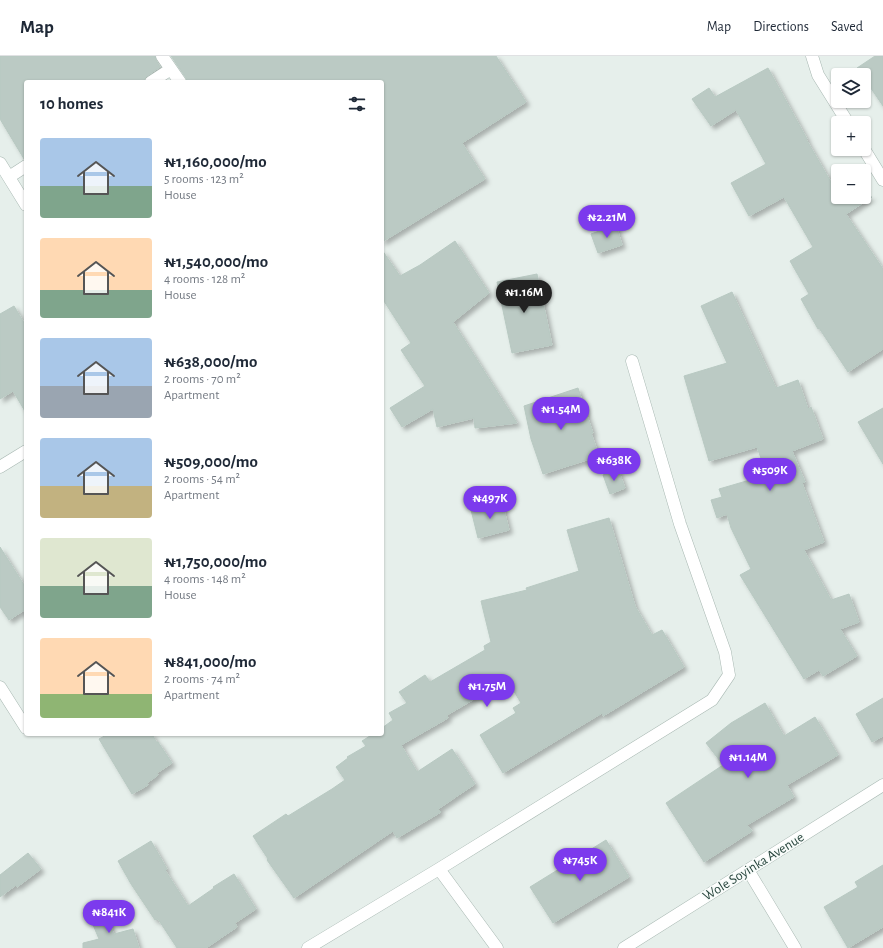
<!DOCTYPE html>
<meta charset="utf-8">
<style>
body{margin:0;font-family:"Alegreya Sans",sans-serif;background:#f2f2f3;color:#1f2937;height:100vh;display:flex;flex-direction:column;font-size:15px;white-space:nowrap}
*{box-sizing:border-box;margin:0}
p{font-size:13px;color:#747a83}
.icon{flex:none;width:22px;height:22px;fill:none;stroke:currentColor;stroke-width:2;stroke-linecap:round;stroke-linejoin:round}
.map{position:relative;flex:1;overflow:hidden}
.panel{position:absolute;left:24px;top:24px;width:360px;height:656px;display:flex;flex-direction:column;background:#fff;border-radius:4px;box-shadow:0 1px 3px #0004}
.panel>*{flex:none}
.controls{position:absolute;left:831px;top:12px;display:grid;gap:8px}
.controls a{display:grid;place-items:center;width:40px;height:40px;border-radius:4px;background:#fff;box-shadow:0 1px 3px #0004;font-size:20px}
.price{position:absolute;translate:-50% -34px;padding:0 9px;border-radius:14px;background:#7c3aed;color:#fff;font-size:13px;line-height:26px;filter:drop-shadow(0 1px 2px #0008)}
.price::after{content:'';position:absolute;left:50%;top:24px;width:12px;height:9px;margin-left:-6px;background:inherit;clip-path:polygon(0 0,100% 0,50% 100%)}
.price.current{background:#222;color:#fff}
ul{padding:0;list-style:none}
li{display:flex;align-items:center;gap:12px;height:100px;padding:0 16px}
li span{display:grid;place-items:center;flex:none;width:112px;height:80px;border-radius:4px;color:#555}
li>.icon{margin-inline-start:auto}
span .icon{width:48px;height:48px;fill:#fffc;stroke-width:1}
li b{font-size:17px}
h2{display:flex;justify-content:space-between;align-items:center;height:48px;padding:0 16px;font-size:17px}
header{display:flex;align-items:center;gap:24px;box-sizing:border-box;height:56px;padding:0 20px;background:#fff;border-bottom:1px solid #e0e1e3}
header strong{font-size:19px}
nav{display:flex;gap:22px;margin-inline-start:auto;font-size:14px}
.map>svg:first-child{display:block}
</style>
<header>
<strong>Map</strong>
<nav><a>Map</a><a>Directions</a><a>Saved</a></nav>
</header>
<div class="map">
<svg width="883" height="892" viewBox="0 0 883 892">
<defs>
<filter id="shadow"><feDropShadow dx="3.5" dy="3.5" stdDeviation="2" flood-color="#0004"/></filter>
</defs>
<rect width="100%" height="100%" fill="#e6efeb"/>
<path fill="#bbcac4" stroke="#b8c9c2" filter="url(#shadow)" d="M0,0h155l1,4 4,7 -13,9 -2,2 -1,4h-118v77h-2l-24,-40z
M171,0h325l30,46 -64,41 23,36 -103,63v-160h-195l-1,-4z
M875,0h8v50l-19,-28v-3h-2l-5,-7z
M768,12l39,71h-1l32,55v3h34l-26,17 37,55v80l-35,23 -29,-44 -1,1 -17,-30 8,-5 -19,-33 23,-14 -29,-50 -35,19 -18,-33 35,-19 -30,-54 -25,16 -19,-27 17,-11 6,9z
M616,169l6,20 -24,8 -7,-19z
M455,185l34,52 -36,29 64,101 -42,5 -1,-10 -37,9 -4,-18 -31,18 -12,-19 35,-22 -24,-36 10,-7 -29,-45v-48l18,26 20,-11z
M537,218l15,71 -40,8 -15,-71z
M732,236l44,96 22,-8 10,29 3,-2 12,32 -31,12 13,31 -3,1 22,59 -20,8 27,50 18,-6 10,28 -19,7 17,27 -34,20 -4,-6 -15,9 -64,-104 11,-6 -20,-41 -4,-14 -10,4 -6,-18 11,-3 -3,-8 48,-14 -10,-28 -48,14 -25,-85 43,-13 -26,-57z
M14,250l12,20v87l-13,-22 -13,8v-85z
M578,332l15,45h-2l8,23 -56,18 -12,-35 -7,-33z
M883,352v56l-25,-42z
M618,413l7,19 -15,6 -7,-19z
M502,446l7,28 -31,8 -7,-28z
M609,462l26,88 17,29 10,-5 22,37 -81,49 -1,-3 -99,60 -23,-38 36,-22 -3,-5 8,-5 -12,-20 -7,4 -2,-3 -53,31 1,3 -47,27 16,27 35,-23 23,35 -37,25 3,3 -44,26 -4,-7 -99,67 -27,-38 1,-1 -15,-23 33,-22 2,2 44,-27 13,-9 -9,-13 12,-9 -1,-1 19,-11 -4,-5 11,-7h9v-6l11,-8 -4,-7 18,-10 -8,-11 26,-17 5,7 55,-32 -1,-4 7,-4 -10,-41 46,-11 -1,-2 53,-17 -12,-41z
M0,491l26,41v21l-17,11 -9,-13z
M883,642v38l-11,6 -16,-28z
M765,647l19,33 31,-19 23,38 -51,30 7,12 -47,28 5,6 -48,31 -38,-59 57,-38 -17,-22 25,-20z
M108,678h44l5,9 1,-1 14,21 -15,10 1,2 -11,8 1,2 -16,9 -33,-55z
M606,784l23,37 -76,46 -23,-36z
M151,785l16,28 -2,1 23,36 26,-18 -1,-1 21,-13 22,35 -21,14 2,4 -31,21h-29l-19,-29 -3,1 -24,-36 -13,-23z
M28,797l13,16 -24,18 -1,-2 -16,12v-22z
M883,809v62l-35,21 -24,-41 34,-20 -3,-5z
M102,850l12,28 19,-5 6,19h-56v-5l16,-4 -11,-26z"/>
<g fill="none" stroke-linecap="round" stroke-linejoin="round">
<defs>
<path id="minor" d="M162,0l18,26
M812,0l6,19 30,48
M151,26l20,-13
M864,93l19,31
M0,107l26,42
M9,121l17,-11
M0,411l26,-16
M0,631l26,41
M439,813l58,79
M748,814l47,78
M308,892l131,-79 273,-169 17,-25 -4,-23 -45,-128 -48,-163
M624,892l259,-163"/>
</defs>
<use href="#minor" stroke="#a8b8b2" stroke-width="13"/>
<use href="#minor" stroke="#fff" stroke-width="12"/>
</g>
<g text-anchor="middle" stroke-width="3" stroke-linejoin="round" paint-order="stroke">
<g font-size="14" fill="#24423a" stroke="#f7fbf9">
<text transform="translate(753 810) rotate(-32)" y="5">Wole Soyinka Avenue</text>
</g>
</g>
</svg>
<div class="controls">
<a><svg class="icon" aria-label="layers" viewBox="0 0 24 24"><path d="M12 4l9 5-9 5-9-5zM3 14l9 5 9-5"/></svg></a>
<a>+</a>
<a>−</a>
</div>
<b class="price" style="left:607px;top:183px">₦2.21M</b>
<b class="price current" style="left:524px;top:258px">₦1.16M</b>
<b class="price" style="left:561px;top:375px">₦1.54M</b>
<b class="price" style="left:614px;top:426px">₦638K</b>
<b class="price" style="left:770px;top:436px">₦509K</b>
<b class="price" style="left:490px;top:464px">₦497K</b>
<b class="price" style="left:487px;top:652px">₦1.75M</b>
<b class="price" style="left:748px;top:723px">₦1.14M</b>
<b class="price" style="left:580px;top:826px">₦745K</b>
<b class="price" style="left:109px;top:878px">₦841K</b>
<section class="panel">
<h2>10 homes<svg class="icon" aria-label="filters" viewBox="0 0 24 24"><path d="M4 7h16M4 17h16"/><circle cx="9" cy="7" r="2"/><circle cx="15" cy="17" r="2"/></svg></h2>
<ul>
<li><span style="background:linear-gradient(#a9c7e8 60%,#7fa58c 0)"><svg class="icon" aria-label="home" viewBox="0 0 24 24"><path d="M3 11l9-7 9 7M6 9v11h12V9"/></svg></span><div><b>₦1,160,000/mo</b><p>5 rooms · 123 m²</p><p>House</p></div></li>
<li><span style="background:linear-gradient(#ffd9b3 65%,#7fa58c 0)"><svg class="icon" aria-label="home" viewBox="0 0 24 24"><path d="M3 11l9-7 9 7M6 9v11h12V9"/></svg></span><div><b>₦1,540,000/mo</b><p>4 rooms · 128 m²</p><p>House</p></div></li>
<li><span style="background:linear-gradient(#a9c7e8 60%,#9aa5b1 0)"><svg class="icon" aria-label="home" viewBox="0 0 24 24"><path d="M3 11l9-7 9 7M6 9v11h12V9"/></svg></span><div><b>₦638,000/mo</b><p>2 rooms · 70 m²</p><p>Apartment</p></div></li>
<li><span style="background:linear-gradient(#a9c7e8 60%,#c2b280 0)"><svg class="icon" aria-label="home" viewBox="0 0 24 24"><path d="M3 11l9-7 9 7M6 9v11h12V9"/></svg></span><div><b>₦509,000/mo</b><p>2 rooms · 54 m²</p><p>Apartment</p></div></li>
<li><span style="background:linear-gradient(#dfe7d0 60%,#7fa58c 0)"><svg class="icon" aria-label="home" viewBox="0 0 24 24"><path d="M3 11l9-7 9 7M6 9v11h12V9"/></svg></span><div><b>₦1,750,000/mo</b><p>4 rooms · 148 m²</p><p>House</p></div></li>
<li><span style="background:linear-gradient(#ffd9b3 70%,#8fb573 0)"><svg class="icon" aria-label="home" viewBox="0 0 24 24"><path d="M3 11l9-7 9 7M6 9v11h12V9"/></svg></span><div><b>₦841,000/mo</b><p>2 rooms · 74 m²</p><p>Apartment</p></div></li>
</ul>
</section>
</div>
